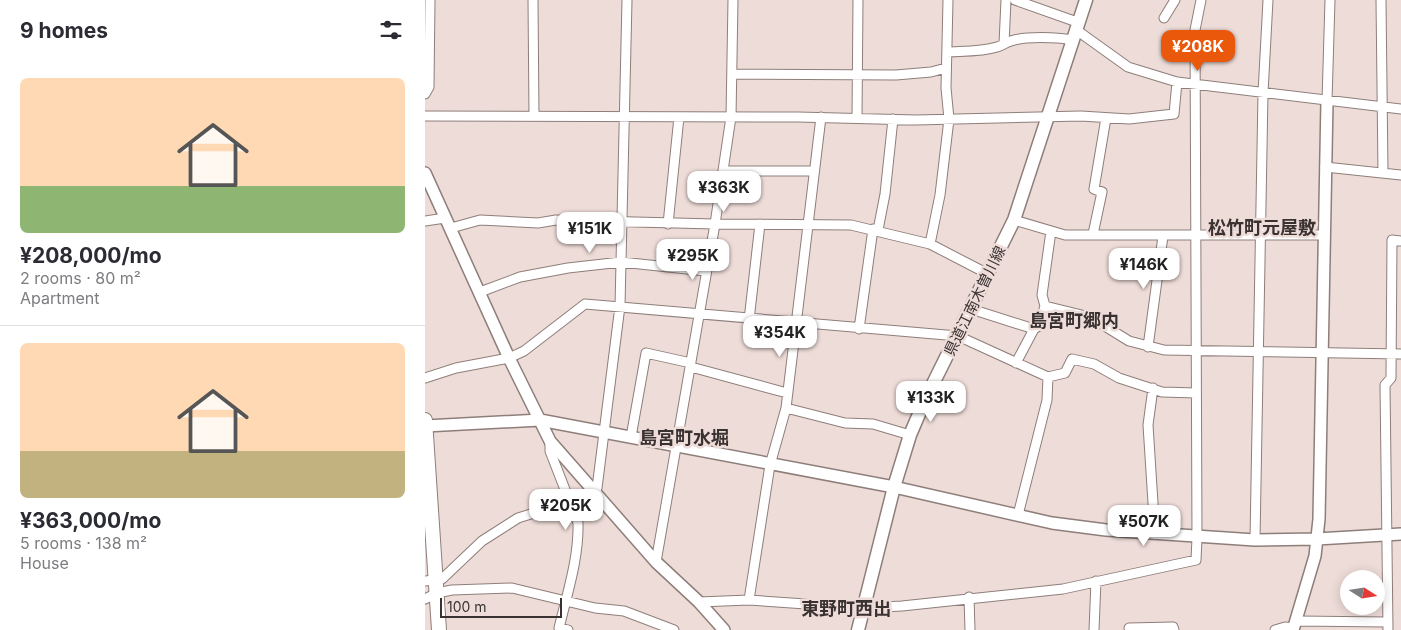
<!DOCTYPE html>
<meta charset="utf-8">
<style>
body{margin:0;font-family:Inter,"Noto Sans JP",sans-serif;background:#f2f2f3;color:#2b2b33;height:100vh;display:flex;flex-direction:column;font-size:19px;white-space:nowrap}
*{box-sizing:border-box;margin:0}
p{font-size:16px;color:#7c7c81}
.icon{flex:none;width:28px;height:28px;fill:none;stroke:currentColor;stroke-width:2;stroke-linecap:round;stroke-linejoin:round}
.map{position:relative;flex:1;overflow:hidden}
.side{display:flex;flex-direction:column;background:#fff;width:425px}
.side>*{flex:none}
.needle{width:32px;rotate:102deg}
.fabs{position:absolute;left:915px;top:570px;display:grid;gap:10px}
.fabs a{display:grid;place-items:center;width:45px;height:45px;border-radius:50%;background:#fff;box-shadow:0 2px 12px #0003;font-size:25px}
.scale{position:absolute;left:15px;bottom:12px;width:122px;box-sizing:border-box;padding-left:5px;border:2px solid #393231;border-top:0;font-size:14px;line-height:18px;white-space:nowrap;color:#393231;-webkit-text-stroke:4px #eedcd8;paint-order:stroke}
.price{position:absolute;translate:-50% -42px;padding:0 11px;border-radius:10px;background:#fff;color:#222;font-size:16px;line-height:32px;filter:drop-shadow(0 1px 2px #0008)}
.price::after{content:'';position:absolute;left:50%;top:30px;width:15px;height:11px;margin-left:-8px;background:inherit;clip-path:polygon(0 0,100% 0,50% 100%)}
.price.on{background:#ea580c;color:#fff}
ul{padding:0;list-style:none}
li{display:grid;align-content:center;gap:10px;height:265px;padding:0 20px}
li+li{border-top:1px solid #e1e1e2}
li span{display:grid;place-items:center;height:155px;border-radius:8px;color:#555}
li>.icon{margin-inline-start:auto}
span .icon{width:90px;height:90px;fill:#fffc;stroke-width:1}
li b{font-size:21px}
h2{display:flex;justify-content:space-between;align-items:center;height:60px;padding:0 20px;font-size:21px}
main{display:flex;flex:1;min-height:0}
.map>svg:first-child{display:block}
</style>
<main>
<section class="side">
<h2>9 homes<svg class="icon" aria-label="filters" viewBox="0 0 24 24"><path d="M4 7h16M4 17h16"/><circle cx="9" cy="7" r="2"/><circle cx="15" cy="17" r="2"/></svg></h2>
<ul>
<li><span style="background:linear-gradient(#ffd9b3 70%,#8fb573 0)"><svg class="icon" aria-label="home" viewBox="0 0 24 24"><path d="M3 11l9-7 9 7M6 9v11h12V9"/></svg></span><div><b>¥208,000/mo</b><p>2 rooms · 80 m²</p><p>Apartment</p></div></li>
<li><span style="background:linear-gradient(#ffd9b3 70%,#c2b280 0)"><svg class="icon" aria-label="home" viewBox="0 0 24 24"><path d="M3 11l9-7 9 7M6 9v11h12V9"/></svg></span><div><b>¥363,000/mo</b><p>5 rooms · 138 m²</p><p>House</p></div></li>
</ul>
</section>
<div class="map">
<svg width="976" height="630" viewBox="0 0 976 630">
<rect width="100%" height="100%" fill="#eedcd8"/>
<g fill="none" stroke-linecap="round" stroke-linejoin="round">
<defs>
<path id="minor" d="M108,0l1,116
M590,0l62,22
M956,0l2,173
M739,18l11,-18
M650,29l53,38 49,15 224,27
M579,44l2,-44
M522,52c16,-1 34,0 50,-5 5,-1 9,-5 14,-6 14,-5 46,-4 61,-1
M307,74l164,1 35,-3 15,-4
M0,94l4,-7 1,-87
M902,101l3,-101
M0,116l373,1 118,3 165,-4 48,3 45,-5 3,-32
M432,118l1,-118
M900,167l76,8
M298,171h91
M589,220l51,15h259
M0,221l20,-3
M243,224l11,-107
M26,228l29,-8 58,3 18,-3 159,4 136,1 79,19 58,30
M453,230l7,-36 8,-75
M668,234l9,-42 -8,-3 12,-71
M505,244l10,-49 9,-76 -3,-31 2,-88
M55,292l40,-15 48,-9 53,-6 85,9
M620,306l45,11 39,24 35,9 237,4
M546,309l63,20
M324,320l11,-96
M434,329l14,-100
M723,347l15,-111
M591,363l18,-34 5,-3 6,-20 -3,-11 9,-64
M266,367l96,26
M0,378l31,-10 53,-10 15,-7 61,-47 373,32 90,41 17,-4 7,-14 22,5 25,14 43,14 34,1
M728,388l-5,37 7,109
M361,408l59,15 28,1 37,11
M206,437l15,-84 45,10
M125,441v10l28,72c1,35 -11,71 -19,105l9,2
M593,515l29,-115 1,-23
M830,540l8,-447 5,-93
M231,562l59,-338 16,-107 2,-117
M0,581l17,-2 40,-38 36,-23 64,-20 15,-10 23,-182 7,-306
M544,597l1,33
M0,599l12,-6 15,-3 60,-2 83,20 29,3 50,19
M324,600l21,-135 16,-57 35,-291
M274,602l50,-2 115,8 38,-2 161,-17 133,-29 1,-22 -2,-508 6,-30
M872,621l91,1
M704,628l44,-1 1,3
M669,630l2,-49
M850,630l10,-3 9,1
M963,630l-3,-245 6,-7 1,-138 9,1"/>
<path id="tertiary" d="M0,173l84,185 41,83 106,121 43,40 25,28
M0,426l115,-6 354,67 158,36 54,7 149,10 62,-1 84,-5
M868,630l22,-74 4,-37 8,-418"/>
<path id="secondary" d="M433,630l36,-143 16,-52 15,-35 89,-180 72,-220"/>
<path id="primary" d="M0,420l14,210"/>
</defs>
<use href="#minor" stroke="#8e7e7a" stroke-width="11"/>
<use href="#tertiary" stroke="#8e7e7a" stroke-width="14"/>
<use href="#secondary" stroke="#8e7e7a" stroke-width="15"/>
<use href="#primary" stroke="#8e7e7a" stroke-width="16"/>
<use href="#minor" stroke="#fff" stroke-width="9"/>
<use href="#tertiary" stroke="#fff" stroke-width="11"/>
<use href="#secondary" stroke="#fff" stroke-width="12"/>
<use href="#primary" stroke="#fff" stroke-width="14"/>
</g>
<g text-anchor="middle" stroke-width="5" stroke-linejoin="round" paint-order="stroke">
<g font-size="15" fill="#393231" stroke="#eedcd8">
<text transform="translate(550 301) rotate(-64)" y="5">県道江南木曽川線</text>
</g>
<g font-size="18" font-weight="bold" fill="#393231" stroke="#eedcd8">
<text x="837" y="234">松竹町元屋敷</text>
<text x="649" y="327">島宮町郷内</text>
<text x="259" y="444">島宮町水堀</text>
<text x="421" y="615">東野町西出</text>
</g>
</g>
</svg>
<div class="fabs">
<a><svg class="needle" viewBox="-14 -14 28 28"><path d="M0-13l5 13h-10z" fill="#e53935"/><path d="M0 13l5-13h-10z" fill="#7c7c81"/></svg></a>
</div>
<div class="scale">100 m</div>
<b class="price on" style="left:773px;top:72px">¥208K</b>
<b class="price" style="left:299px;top:213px">¥363K</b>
<b class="price" style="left:165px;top:254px">¥151K</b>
<b class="price" style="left:268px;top:281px">¥295K</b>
<b class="price" style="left:719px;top:290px">¥146K</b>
<b class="price" style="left:355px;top:358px">¥354K</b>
<b class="price" style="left:506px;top:423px">¥133K</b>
<b class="price" style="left:141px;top:531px">¥205K</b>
<b class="price" style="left:719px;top:547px">¥507K</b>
</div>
</main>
